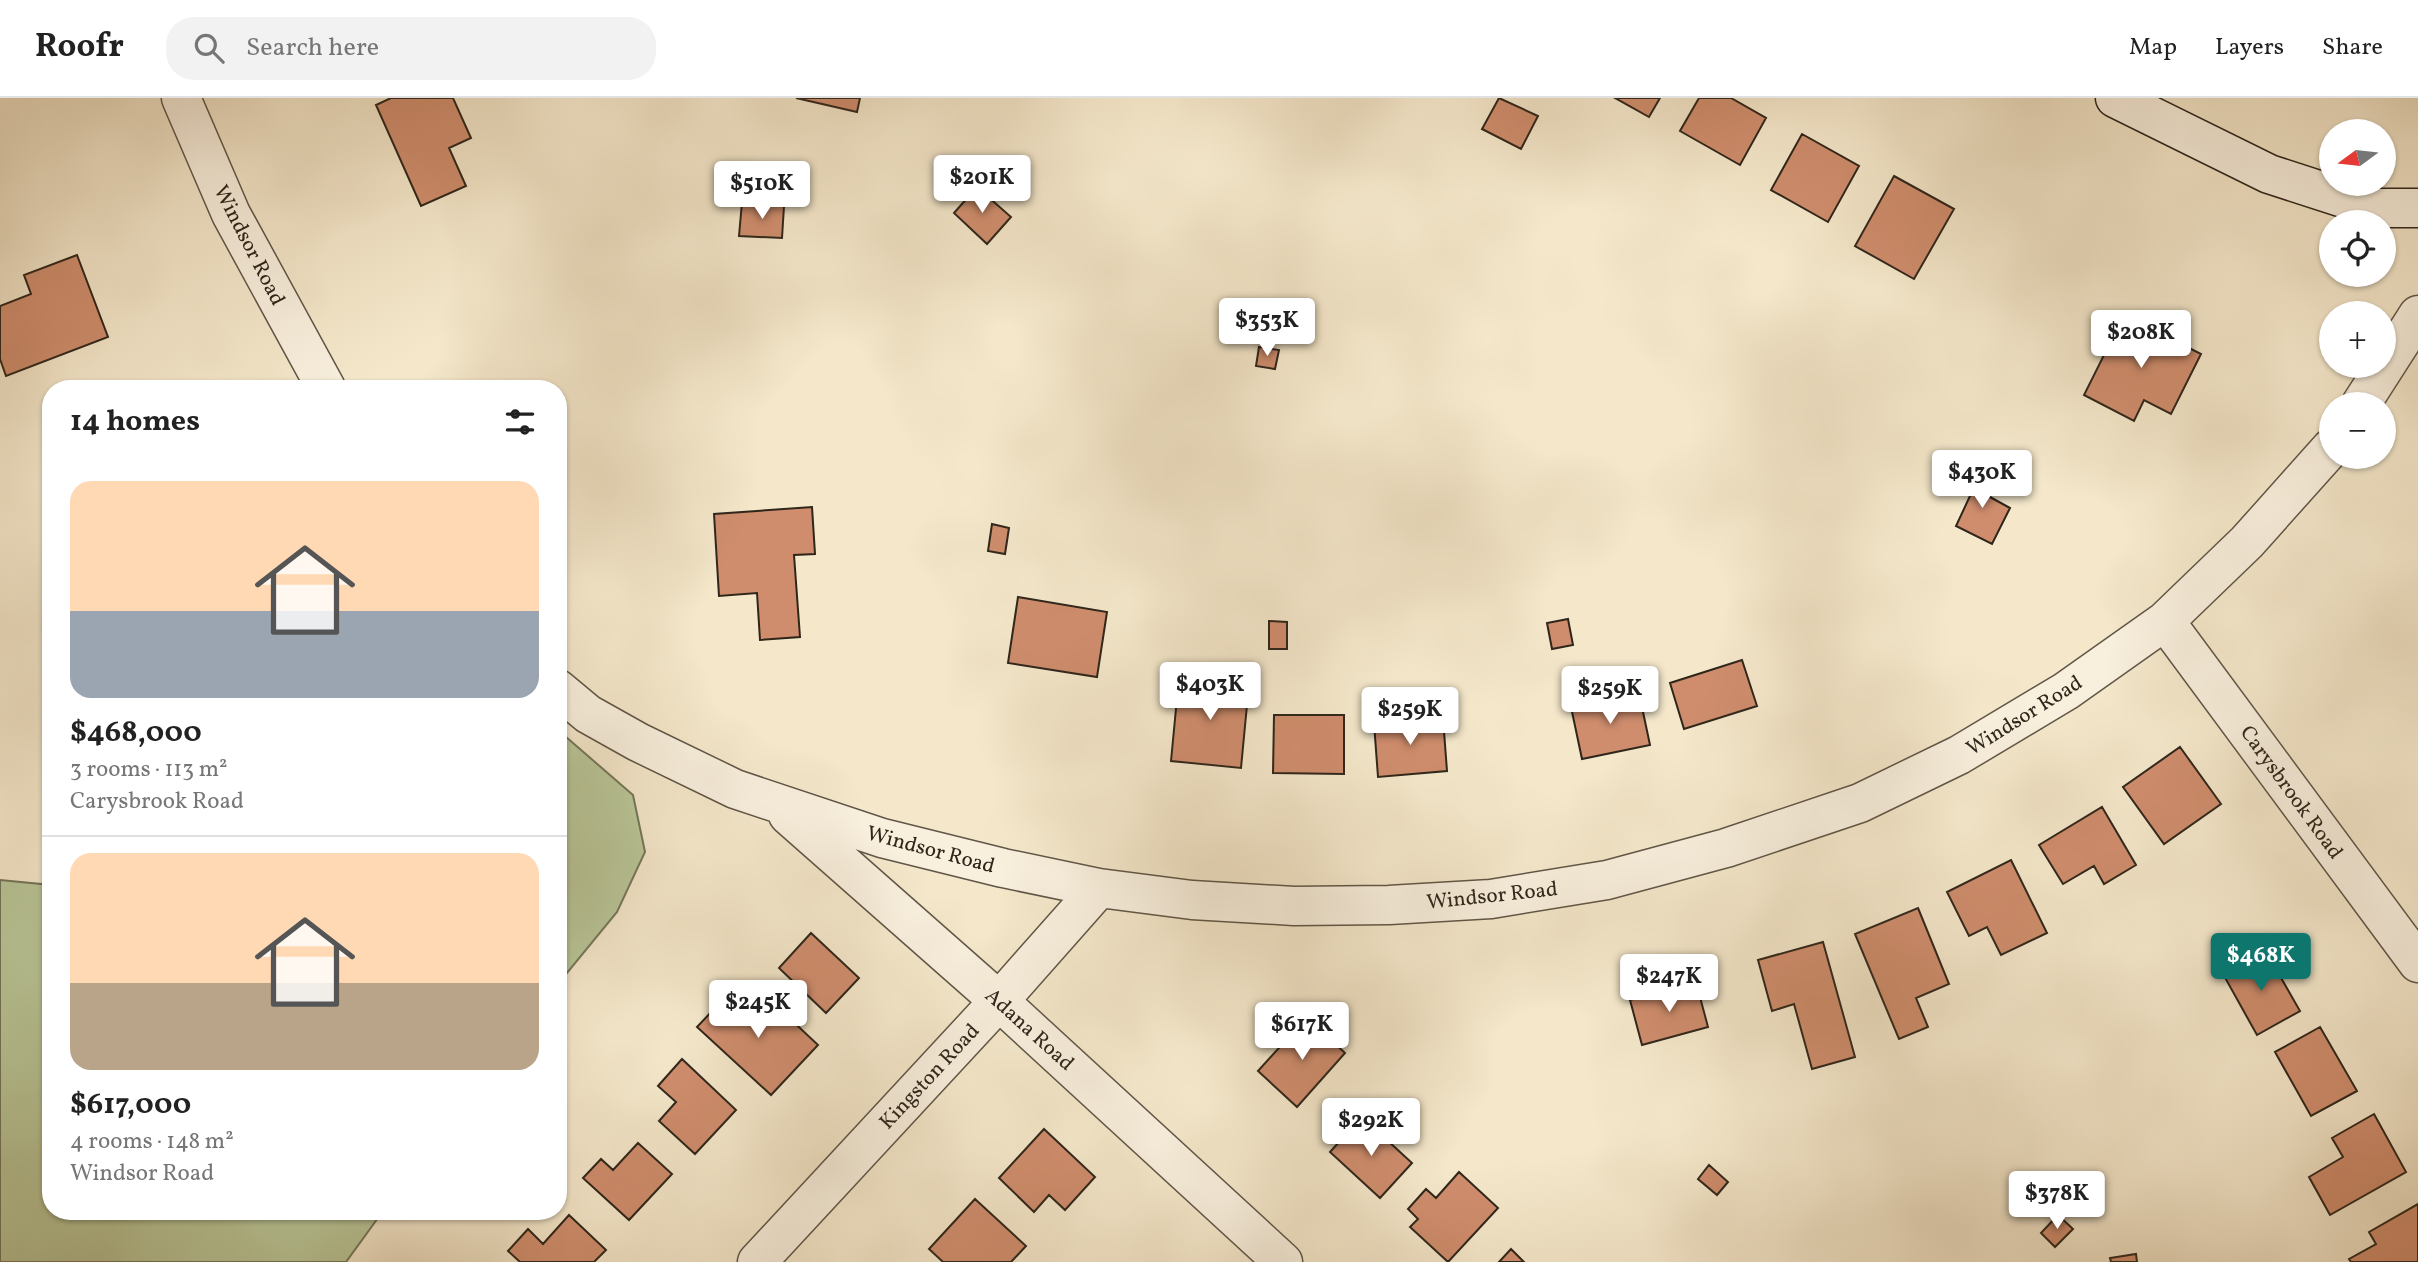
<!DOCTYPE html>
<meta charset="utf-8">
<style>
body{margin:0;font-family:Vollkorn,serif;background:#f2f2f2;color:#222;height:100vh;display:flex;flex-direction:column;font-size:26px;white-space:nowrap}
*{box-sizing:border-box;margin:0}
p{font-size:23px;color:#767676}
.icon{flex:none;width:38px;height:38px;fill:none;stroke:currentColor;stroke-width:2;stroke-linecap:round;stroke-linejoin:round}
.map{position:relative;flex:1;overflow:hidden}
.panel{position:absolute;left:42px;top:282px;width:525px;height:840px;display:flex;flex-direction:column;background:#fff;border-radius:28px;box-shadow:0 2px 5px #0004}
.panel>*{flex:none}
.needle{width:46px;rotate:255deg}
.controls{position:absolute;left:2319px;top:21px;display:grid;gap:14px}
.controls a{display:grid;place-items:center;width:77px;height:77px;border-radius:50%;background:#fff;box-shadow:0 2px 5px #0004;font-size:35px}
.price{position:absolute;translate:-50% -60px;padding:0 16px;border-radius:7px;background:#fff;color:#222;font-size:23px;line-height:46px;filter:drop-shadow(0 2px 4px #0008)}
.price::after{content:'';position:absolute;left:50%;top:42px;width:21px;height:16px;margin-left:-10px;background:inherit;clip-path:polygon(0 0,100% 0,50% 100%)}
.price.on{background:#0f766e;color:#fff}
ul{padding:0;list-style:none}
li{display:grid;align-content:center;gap:14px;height:371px;padding:0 28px}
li+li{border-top:2px solid #e0e0e0}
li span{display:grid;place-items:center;height:217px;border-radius:21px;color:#555}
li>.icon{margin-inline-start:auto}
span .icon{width:126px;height:126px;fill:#fffc;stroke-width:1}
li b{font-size:30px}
h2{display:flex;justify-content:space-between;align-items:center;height:84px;padding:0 28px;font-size:30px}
header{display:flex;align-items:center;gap:42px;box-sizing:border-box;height:98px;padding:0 35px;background:#fff;border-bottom:2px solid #e0e0e0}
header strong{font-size:33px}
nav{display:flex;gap:38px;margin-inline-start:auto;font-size:24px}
.search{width:490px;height:63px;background:#f2f2f2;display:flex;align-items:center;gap:18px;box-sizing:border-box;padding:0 24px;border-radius:28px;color:#767676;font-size:26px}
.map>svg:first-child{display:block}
</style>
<header>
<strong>Roofr</strong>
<div class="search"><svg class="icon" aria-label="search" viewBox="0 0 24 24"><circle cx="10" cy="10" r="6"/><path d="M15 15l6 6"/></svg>Search here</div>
<nav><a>Map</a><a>Layers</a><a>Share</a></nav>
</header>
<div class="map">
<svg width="2418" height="1164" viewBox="0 0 2418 1164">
<rect width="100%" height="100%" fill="#f4e7ca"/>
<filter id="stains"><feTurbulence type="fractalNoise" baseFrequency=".00286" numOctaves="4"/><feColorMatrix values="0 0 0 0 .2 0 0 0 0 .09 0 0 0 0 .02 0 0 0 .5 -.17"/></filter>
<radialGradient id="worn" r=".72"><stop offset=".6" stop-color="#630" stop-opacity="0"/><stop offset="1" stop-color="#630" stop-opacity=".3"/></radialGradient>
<path fill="#b9c698" stroke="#74765a" stroke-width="2" d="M558,632l75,65 12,57 -28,60 -59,72z
M0,782l51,5v326h332l-37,51h-346z"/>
<path fill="#cf8d6d" stroke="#2f261b" stroke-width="2" d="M391,0h62l18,40 -22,10 17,38 -45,20 -45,-101z
M796,0h64l-3,14z
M1499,0l39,18 -17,33 -39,-20z
M1615,0h45l-11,19z
M1699,0h32l35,20 -26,47 -60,-34z
M1802,36l57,32 -31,56 -57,-32z
M1894,78l60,33 -40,70 -59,-33z
M977,89l34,30 -24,27 -33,-31z
M742,104l42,4 -2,32 -43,-2z
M77,157l31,82 -102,39 -6,-17v-53l31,-12 -7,-19z
M2124,217l77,39 -30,60 -27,-14 -10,21 -50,-26z
M1259,249l20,3 -4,19 -19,-3z
M1972,375l23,12 -5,12 20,11 -18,36 -36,-18 14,-30 -7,-4z
M812,409l3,47 -21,1 6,82 -40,3 -3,-47 -38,3 -5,-82z
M992,426l17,4 -4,26 -17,-3z
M1018,499l89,15 -10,65 -89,-14z
M1568,521l5,26 -21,4 -5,-26z
M1269,523l18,1v27h-18z
M1742,562l15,46 -73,23 -14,-46z
M1179,579l70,7 -8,84 -70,-7z
M1639,595l11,52 -68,14 -11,-52z
M1274,617h70v59l-71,-1z
M1443,620l4,53 -69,6 -4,-54z
M2180,649l41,57 -57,40 -41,-57z
M2102,709l34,58 -32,19 -10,-18 -31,18 -24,-39z
M2011,762l36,73 -46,22 -14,-28 -18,9 -22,-44z
M1918,810l31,76 -33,14 12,29 -29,12 -44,-105z
M811,835l48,45 -33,35 -47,-45z
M1823,844l32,115 -43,12 -18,-65 -22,7 -14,-51z
M2265,852l35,61 -43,24 -34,-61z
M1696,884l12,45 -66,18 -12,-45z
M732,892l22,21 13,-14 51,48 -47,50 -74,-68z
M1307,919l38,36 -48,54 -39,-36z
M2320,929l37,64 -46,25 -36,-64z
M682,961l54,51 -41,44 -36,-33 17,-19 -18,-16z
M2374,1016l32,58 -76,43 -21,-38 34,-20 -11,-19z
M1362,1019l50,46 -32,35 -50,-46z
M1044,1031l51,48 -30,33 -16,-15 -15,17 -35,-34z
M638,1045l34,31 -43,46 -46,-42 18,-19 12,11z
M1709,1067l19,17 -11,13 -19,-16z
M1459,1074l39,36 -50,54 -38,-35 8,-8 -10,-10 18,-20 10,9z
M975,1101l51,47 -15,16h-68l-14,-13z
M2418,1106v58h-67l-2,-3 27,-15 -7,-12z
M569,1117l37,35 -12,12h-74l-12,-11 20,-22 15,15z
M2058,1117l15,14 -18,18 -14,-14z
M1511,1151l13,13h-25z
M2136,1156l1,8h-26l-1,-4z"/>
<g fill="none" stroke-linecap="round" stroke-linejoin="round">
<defs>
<path id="street" d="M181,0l50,116 95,174
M2361,306l57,-89
M2165,523l253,342
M558,591l30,25 50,28 97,47 147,49 121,30 96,20 93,12 102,6 95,-1 102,-6 116,-19 119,-32 134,-45 99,-48 107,-64 99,-70 82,-79 84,-94
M788,717l211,186 284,261
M757,1164l242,-261 100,-113"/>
<path id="secondary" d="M2115,0l154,76 105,34h44"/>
</defs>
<use href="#street" stroke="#605647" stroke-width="41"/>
<use href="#secondary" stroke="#2f261b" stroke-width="41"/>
<use href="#street" stroke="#f8efdd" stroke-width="38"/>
<use href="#secondary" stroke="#f8efdd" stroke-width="38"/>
</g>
<g text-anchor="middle" stroke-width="5" stroke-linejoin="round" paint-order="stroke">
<g font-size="21" fill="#2f261b" stroke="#f8efdd">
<text transform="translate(250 147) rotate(63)" y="7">Windsor Road</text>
<text transform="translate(2024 617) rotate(-32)" y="7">Windsor Road</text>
<text transform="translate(2292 694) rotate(54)" y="7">Carysbrook Road</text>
<text transform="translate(931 751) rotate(15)" y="7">Windsor Road</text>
<text transform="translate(1492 797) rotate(-6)" y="7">Windsor Road</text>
<text transform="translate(1030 931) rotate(42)" y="7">Adana Road</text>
<text transform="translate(929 978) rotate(-47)" y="7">Kingston Road</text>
</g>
</g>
<rect width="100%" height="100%" filter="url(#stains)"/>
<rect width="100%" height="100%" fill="url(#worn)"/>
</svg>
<div class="controls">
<a><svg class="needle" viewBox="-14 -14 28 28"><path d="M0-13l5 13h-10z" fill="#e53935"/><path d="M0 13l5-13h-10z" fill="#767676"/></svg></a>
<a><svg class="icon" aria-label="locate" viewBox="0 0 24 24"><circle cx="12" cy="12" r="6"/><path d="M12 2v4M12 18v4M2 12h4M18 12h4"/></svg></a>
<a>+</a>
<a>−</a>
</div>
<b class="price" style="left:982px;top:117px">$201K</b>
<b class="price" style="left:762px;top:123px">$510K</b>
<b class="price" style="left:1267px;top:260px">$353K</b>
<b class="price" style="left:2141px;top:272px">$208K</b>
<b class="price" style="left:1982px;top:412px">$430K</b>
<b class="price" style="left:1210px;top:624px">$403K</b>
<b class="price" style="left:1610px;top:628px">$259K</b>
<b class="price" style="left:1410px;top:649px">$259K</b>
<b class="price on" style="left:2261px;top:895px">$468K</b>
<b class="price" style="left:1669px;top:916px">$247K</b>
<b class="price" style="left:758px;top:942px">$245K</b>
<b class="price" style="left:1302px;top:964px">$617K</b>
<b class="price" style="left:1371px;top:1060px">$292K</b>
<b class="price" style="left:2057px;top:1133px">$378K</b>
<section class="panel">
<h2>14 homes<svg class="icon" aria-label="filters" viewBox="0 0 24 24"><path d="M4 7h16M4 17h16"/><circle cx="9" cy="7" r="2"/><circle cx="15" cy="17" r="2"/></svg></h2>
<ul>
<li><span style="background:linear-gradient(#ffd9b3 60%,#9aa5b1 0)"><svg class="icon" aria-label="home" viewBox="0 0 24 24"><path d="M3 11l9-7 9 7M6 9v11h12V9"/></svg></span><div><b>$468,000</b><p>3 rooms · 113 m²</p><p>Carysbrook Road</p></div></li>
<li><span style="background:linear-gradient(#ffd9b3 60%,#b9a48a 0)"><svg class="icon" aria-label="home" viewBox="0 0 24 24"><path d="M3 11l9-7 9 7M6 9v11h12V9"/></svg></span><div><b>$617,000</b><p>4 rooms · 148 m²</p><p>Windsor Road</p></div></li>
</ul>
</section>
</div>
